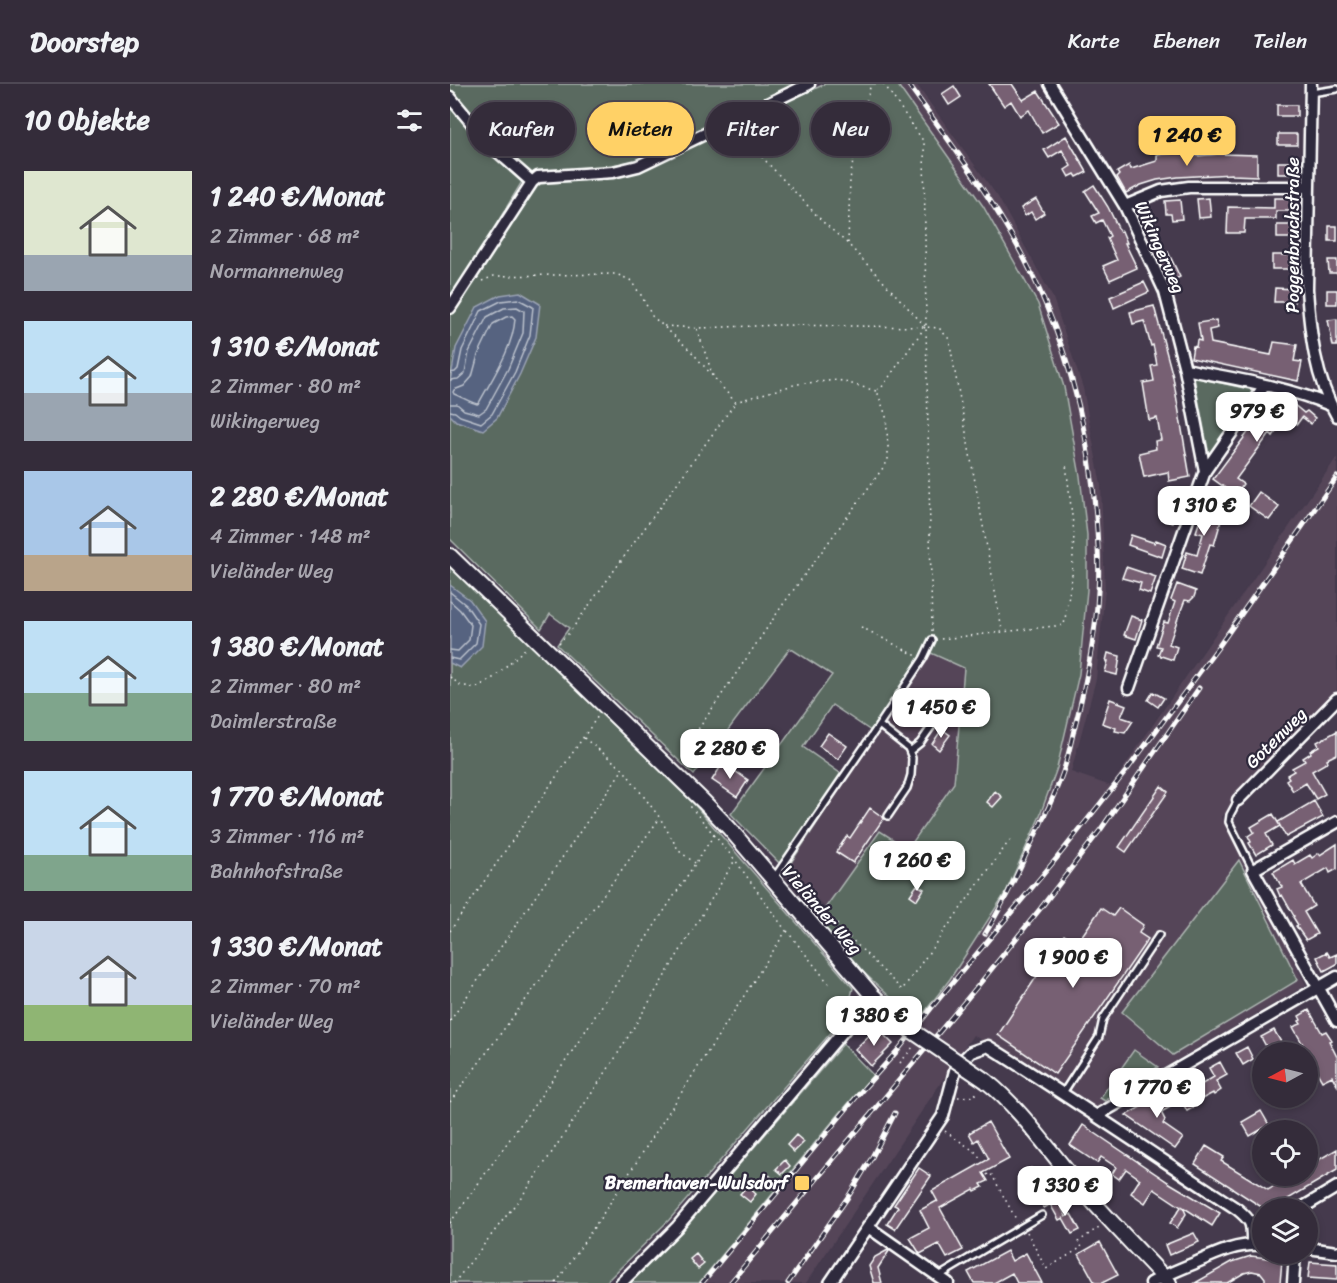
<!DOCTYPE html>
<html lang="de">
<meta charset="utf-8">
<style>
body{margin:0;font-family:Sriracha,sans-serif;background:#3c3442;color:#f1f3f6;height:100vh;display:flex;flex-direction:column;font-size:22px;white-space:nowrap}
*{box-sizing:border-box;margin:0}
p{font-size:20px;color:#a9a7af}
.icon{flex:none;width:33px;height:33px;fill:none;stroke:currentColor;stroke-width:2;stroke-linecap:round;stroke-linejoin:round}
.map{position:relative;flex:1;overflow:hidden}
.side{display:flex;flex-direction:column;background:#342c3a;width:450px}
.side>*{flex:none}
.guide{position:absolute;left:18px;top:18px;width:570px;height:54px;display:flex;gap:12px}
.needle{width:39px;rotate:263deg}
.fabs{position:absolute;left:802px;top:958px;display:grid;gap:12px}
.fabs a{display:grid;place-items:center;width:66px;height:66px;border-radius:50%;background:#342c3a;box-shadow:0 3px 9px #0003,0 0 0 2px #4e4854;font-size:30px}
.price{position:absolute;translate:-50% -51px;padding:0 14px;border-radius:12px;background:#fff;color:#222;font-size:20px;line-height:39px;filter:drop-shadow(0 2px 3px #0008)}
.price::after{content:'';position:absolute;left:50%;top:36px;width:18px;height:14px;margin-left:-9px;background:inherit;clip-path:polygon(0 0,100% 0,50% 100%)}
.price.selected{background:#ffd166;color:#111}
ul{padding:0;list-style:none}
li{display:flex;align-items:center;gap:18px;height:150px;padding:0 24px}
li span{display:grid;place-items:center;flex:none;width:168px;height:120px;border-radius:0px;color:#555}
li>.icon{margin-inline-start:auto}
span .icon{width:72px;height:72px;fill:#fffc;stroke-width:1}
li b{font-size:26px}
h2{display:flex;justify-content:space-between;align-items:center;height:72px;padding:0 24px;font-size:26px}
.pill{padding:0 21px;border-radius:27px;background:#342c3a;box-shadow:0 3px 9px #0003,0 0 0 2px #4e4854;font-size:21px;line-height:54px}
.pill.selected{background:#ffd166;color:#111}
header{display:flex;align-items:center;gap:36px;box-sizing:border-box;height:84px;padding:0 30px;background:#342c3a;border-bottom:2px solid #4e4854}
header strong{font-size:28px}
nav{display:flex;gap:33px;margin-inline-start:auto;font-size:21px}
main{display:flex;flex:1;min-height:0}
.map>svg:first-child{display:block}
</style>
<header>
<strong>Doorstep</strong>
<nav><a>Karte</a><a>Ebenen</a><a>Teilen</a></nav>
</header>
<main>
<section class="side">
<h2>10 Objekte<svg class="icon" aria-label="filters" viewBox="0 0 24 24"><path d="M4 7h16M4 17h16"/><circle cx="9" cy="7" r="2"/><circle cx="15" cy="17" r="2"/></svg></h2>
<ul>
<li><span style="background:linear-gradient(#dfe7d0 70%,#9aa5b1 0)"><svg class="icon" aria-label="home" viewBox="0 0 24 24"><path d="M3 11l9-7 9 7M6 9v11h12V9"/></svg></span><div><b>1 240 €/Monat</b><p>2 Zimmer · 68 m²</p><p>Normannenweg</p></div></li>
<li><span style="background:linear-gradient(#bfe0f5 60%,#9aa5b1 0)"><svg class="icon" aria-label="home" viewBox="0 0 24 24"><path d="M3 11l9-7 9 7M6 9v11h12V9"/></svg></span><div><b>1 310 €/Monat</b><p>2 Zimmer · 80 m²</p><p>Wikingerweg</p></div></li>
<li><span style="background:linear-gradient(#a9c7e8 70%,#b9a48a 0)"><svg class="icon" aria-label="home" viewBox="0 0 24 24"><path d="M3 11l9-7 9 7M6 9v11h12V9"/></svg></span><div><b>2 280 €/Monat</b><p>4 Zimmer · 148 m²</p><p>Vieländer Weg</p></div></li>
<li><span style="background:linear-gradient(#bfe0f5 60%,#7fa58c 0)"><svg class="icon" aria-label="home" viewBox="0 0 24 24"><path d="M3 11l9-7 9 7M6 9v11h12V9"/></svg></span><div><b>1 380 €/Monat</b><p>2 Zimmer · 80 m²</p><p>Daimlerstraße</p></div></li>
<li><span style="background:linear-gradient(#bfe0f5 70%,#7fa58c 0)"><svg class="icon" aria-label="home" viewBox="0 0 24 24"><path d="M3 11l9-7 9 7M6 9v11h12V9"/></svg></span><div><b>1 770 €/Monat</b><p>3 Zimmer · 116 m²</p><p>Bahnhofstraße</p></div></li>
<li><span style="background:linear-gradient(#c9d6e8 70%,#8fb573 0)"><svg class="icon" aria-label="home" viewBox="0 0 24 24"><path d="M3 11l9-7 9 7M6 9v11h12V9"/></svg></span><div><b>1 330 €/Monat</b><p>2 Zimmer · 70 m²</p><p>Vieländer Weg</p></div></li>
</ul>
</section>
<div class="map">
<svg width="887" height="1199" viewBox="0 0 887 1199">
<rect width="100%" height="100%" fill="#453a4d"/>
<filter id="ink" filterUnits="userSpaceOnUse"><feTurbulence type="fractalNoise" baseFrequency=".0167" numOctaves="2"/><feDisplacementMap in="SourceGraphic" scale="12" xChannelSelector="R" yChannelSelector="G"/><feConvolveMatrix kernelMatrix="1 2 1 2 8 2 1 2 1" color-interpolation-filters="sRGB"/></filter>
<g filter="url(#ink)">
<path fill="#544558" d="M447,0h19l82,113 55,101 30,90 18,97 4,105 -9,89 -25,93 40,14 226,-329v234l-46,46 -69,80 84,168 -213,124 -120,-74 -167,248h-107l134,-162 80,-93 4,-6 33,-43 56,-87 33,-74 18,-50 22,-94 8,-84v-55l-7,-59 -16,-89 -26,-83 -55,-98z
M481,569l33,15 -9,115 -47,66 -28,-17 -54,76 -40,-38z"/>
<path fill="#5a6a61" stroke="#acb4b0" stroke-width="1.5" d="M0,0h348l-160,76 -51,10 -61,5 -74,123 -2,-2z
M375,0h72l86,122 55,98 26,83 16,89 7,59v55l-8,84 -22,94 -18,50 -33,74 -56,87 -33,43 -57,-53 -41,-47 7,-15 54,-76 28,18 46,-66 10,-115 -33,-15 -54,82 -45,-30 -29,42 44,31 -61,92 -55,-56 101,-139 -42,-27 -96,127 -137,-130 12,-17 -19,-14 -9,15 -91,-90v-225l89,-130 72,-6 30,-10z
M744,293l59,13 -44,65z
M0,482l243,237 160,185 -6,26 -178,206 -64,63h-155z
M789,776l59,120 -125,75 -51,-43z
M393,960l30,31 -40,46 -134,162h-69l58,-59z
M684,966l24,17 -53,34 -5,-3z"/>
<path fill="#566480" stroke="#9aa2b3" stroke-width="1.5" d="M70,208l20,12 -4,33 -16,37 -23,44 -14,12 -27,-9 -6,-6v-33l6,-34 21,-41 23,-12z
M0,501l20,15 15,21 -3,25 -22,22 -10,-5z"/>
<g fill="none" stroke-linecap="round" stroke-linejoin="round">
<path stroke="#bbc1cc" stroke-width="1.5" d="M62,232l3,3c-2,29 -22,58 -36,84l-2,1c-8,-2 -15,-7 -23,-10l-1,-2 1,-2 10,-4 8,-9 6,-22 15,-31 13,-7z
M0,289l5,-1 3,-3 4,-19 19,-39 20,-10 17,-2 15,8 -3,28 -15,37 -23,42 -11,9 -21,-7 -5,-4 -5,-1
M0,296l8,-1 7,-6 4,-21 18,-35 17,-9 13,-1 7,4 -1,22 -15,36 -22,40 -7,5 -15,-4 -7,-6h-7
M0,508l16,13 13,19 -3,19 -17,17 -9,-2
M0,517l10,9 11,15 -2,15 -11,11 -8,-1"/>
</g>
<path fill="#776073" stroke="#fff" stroke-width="1.5" d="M539,0h23l11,16 15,-9 21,32 -17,10 -13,-23 -9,6 -9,-15 -7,5z
M504,2l7,11 -12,8 -7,-11z
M827,21h20v11h-20z
M828,50h19v11h-19z
M616,52l21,36 -10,5 -2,-3 -6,3 -4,-7 6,-4 -9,-16 -13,8 -5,-8z
M746,61l1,11 23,-2 37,1v21l-25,-1v-1l-54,3 -21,3 -16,5 -15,8 -9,-16 2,-2 -2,-3 12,-7 2,4 26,-8v-6l18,-2 -1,-5z
M828,78h18l-1,12h-17z
M644,101l14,22 12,25 2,-1 5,12h-2l12,25 -27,12 -7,-14 14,-6 -10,-22 3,-2 -8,-16 -6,3 -4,-7 7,-3 -14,-22z
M759,114l2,19 -12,1 -2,-19z
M824,114h21v13h-19v8h-31l-1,14h-17l1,-26 46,1z
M586,115l8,14 -9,6 -4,-7 -6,4 -4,-8z
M730,116l2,19 -10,1 -1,-6h-5l-1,-13z
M698,125l8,17 -8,4 -3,-7 -3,2 -5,-11z
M827,141h17v13h-17z
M879,142h8v15h-8z
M718,168l12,25 -11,5 -9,-18 3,-2 -3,-6z
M822,171h22v14h-22z
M878,176h9v13h-8z
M694,198l5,10 -35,16 -4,-11z
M825,204l19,1v13h-20z
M877,206h10v14h-10z
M704,222l19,71 17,100 -21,4 -1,-9 -24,5 -5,-24 17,-4 -1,-8 6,-1 -4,-22 -8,2 -6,-37 11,-2 -3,-15 6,-1 -3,-16 -1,-4 -2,1 -7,-25 -11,3 -3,-12z
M887,235v27h-4l-5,-26z
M766,236l2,8 -9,2 2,13 60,12 3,-13 23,3 -3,16 8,1 -4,19 -107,-23 2,-12 3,1 1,-7 4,1 -3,-18z
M833,315l9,7 1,-2 11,9 3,-2 8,7 -4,6 -9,-7 -5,7 -2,-2 -1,2 -8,-6 -13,18 -3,-3 -34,46 7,5 -8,11 -22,-16 42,-56 -1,-1 9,-12 8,5z
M809,408l20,15 -10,13 -20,-14z
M756,410l11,4 -7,20 11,3 -7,24 -4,-1 -10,31 -18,-6 5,-17 10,3 6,-21 -7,-2 7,-21 -3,-1z
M718,416l11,4 -6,19 -12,-4z
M681,451l24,8 1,-3 10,4 -4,13 -34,-12z
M676,483l30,10 -6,17 -11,-4 2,-7 -19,-5z
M727,500l19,7 -2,6 -4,4 -5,-1 -7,18 -9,26 8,3 -4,13 -15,-5 3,-8 -5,-1 8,-24 4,1 7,-21 -4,-2z
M681,532l11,4 -6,19 -12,-4z
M658,569l12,3 -3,19 -12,-3 3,-11h-2z
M703,608l11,6 -6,9 -10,-7z
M660,615l16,6 -5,12 12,4 -8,12 -10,-2 1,-3 -14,-5z
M492,645l8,6 -11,15 -7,-6z
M887,647v23l-10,5 1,3 -16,9 13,23 -9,5 -10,-16 -13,8 -7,-11 3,-2 -2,-3 7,-4 -2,-3 13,-7 -2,-3 8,-5 -1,-2 9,-5 -2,-4z
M378,649l19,13 -9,13 -19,-13z
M273,679l25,17 -11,17 -25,-17z
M711,702l7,6 -42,60 -7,-5z
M545,707l7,6 -9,10 -6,-5z
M864,717l9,16 -37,20 -8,-15z
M420,724l14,10 -31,45 -17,-11 11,-16 3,2z
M823,730l7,12 -14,8 6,11 -16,10 -7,-12 2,-1 -3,-6 6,-4 -3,-5z
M887,760v25l-7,4 -2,-5 -27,16 13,22 -10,6 13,22 -11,6 -10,-14 2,-1 -5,-8 1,-1 -12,-21 -2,1 -3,-7 5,-2 -9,-15 20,-12 2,4 15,-9 2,3 7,-5 1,2z
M467,801l7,4 -7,11 -7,-5z
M651,824l12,8 6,-8 24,17 -4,8 9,6 -93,135 -57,-39 66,-100 13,8z
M877,868l3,5 7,-3v10l-13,7 -7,-14z
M859,926l13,23 4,-2 6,9 -3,1 8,16v28l-5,-9 -10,5 -14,-24v-4h-2l-3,-5h2l-12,-21 8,-3 -2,-3 2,-1 -2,-4z
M427,944l16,16 -22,22 -16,-17z
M824,946l7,12 -13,8 -7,-13z
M797,963l6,12 -10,6 -7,-12z
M770,978l7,13 -11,6 5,9 -7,5 -1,-2 -19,10 2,3 -9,5 -8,-15 8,-5 -4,-8 11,-6 5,9 15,-9 -5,-9z
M718,1008l8,12 -15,8 4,8 -2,4 20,14 -8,11 -49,-34z
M811,1027l8,14 -19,11 -8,-14z
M538,1038l21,37 -26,14 5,8 -7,3 2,3 -8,4 -1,-2 -34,19 23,42 -16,8 -8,-14 -19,10 -10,-16 19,-10 -9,-18 17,-9 1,1 -6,-11 57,-32 -11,-20 -4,3 -5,-9z
M633,1041l85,57 52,31 -8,13 -29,-19 3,7 -9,14 -7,-5 11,-16 -27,-18 -9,14 -14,-10 9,-14 -14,-10 -7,10 -7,-5 4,-7 -15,-10 -4,6 -27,-18z
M346,1051l8,7 -10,10 -7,-7z
M756,1062l18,11 -3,4 47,29 24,-14h16v-10l29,-17v21l-64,38h-10l-68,-44z
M335,1076l5,6 -8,8 -6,-5z
M469,1084l12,8 -36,53 -8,-5 11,-17 -4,-2z
M581,1084l20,36 -7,4 -20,-36z
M318,1090l6,6 -8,9 -6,-5z
M297,1102l9,8 -6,8 -10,-8z
M607,1116l9,16 -1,1 6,-3 9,16 -8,4 -9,-16 -4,2 -9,-16z
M744,1149l5,9 -30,13 -4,-10z
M650,1158l18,33 -16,8h-7l-16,-29z
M438,1166l1,1 -11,17 4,15h-8l-5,-17 6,-9z
M557,1167l5,10 14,-8 16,30h-25l-5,-10 -18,10h-20l-6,-11z
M246,1170l8,10 -6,5 -8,-10z
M801,1172l31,4 -2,23h-15v-5l-4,-5 -9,-2 -8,2 -17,10h-32l37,-21z
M860,1178l27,2v16l-29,-2z"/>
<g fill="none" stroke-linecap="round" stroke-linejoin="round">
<defs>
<path id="lane" d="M861,9l26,-4
M429,641l29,23 4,10 -1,17 -4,13 -19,28
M460,667l10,-8 19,-27
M788,716l-8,15 -1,7 24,48
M324,794l105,-153 44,-66 9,-19
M613,1009l36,-56 4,-18 56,-84
M489,1192l103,-61"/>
<path id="street" d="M600,0l75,122 40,86 20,77 20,102
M861,0l-4,205c3,43 8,90 30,127
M0,13l40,48 42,37
M675,122l36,-15 28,-4h120
M0,224l82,-126 6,-5 75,-5 25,-6 171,-82
M735,285c49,10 99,17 145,36
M679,604l76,-217 60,-86
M788,716l99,-101
M887,738l-84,48 84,151
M646,1032l241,-139
M850,1125l37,-22
M418,1143l80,56
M858,1164l29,4
M171,1199l56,-56 196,-231
M380,1199l113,-167 13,-49 15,-15 17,-6c85,53 166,109 249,163 16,13 15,15 15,35
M701,1199c14,-8 29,-14 44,-20 22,-10 43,-20 68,-18
M843,1199l2,-29"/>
<path id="secondary" d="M0,472l254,246 25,26 144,168 35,32
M536,997c35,28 60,66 89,100 30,36 63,68 94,102"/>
</defs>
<use href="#lane" stroke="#fff" stroke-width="10"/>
<use href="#street" stroke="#fff" stroke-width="15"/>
<use href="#secondary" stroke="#fff" stroke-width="18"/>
<path stroke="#fff" stroke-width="1.5" stroke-dasharray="1.5 4.5" stroke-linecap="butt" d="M434,0l40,58 2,185 6,305
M285,49l12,8 76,81 25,22 77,82
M398,159l2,-63 8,-50 13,-46
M32,197l12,-5 122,-2 14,6 11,15 11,21 39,35 44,51 62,-18 41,-4 38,11
M214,242l33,2 84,-3 145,2 13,1 10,11 53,291
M247,245l16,47
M427,306l5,-3 43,-60
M411,543l56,29
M491,555l123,-14 8,-48 2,-44 -8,-69
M109,559l10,-10 166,-230
M0,593l10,8 16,3 17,-10 34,-31
M245,650l89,-131 104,-142v-15l-2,-30 -9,-25
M134,654l39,31 37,49 19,33 16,12
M336,789l116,117 110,-153
M0,847l148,-215
M337,847l43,54
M0,937l173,-252
M450,979l13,-16
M508,1013l16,-1 4,-5
M0,1018l210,-284
M495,1047l32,22 4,7
M537,1090l2,3 3,-2 25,46
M0,1139l115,-161 149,-227
M577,1148l19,37 36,-22 -4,-5 21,-15
M4,1199l74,-95 86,-128 121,-200
M106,1199l43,-63 187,-289 -51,-71 -45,-54"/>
<use href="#lane" stroke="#2f2a3d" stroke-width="5"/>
<use href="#street" stroke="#2f2a3d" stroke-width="10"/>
<use href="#secondary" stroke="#2f2a3d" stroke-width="14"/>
<defs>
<path id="rail" d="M458,0c50,69 104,139 137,219 29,68 45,141 51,214 2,25 4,50 2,74 -2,43 -11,86 -21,127 -5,18 -8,37 -14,54 -9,26 -22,51 -34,76 -13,29 -27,59 -44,86
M252,1199l162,-195 35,-39 34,-43 123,-147 71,-89 92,-124 118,-169
M280,1199l251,-301 59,-73 61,-80 98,-141
M338,1199l60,-86 23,-38 24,-46"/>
</defs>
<use href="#rail" stroke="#fff" stroke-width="5"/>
<use href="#rail" stroke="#2f2a3d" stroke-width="3" stroke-dasharray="9" stroke-linecap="butt"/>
<defs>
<path id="secondary-bridge" d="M458,944l78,53"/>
</defs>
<use href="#secondary-bridge" stroke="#fff" stroke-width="18" stroke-linecap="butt"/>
<use href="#secondary-bridge" stroke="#2f2a3d" stroke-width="14"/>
</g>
</g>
<rect fill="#ffd166" stroke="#2f2a3d" stroke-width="2" x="344" y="1091" width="16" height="16" rx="3"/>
<g text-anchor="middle" stroke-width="4.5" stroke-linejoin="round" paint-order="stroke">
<g font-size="18" fill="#fff" stroke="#2f2a3d">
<text transform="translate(843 151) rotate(-90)" y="6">Poggenbruchstraße</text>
<text transform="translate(710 163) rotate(66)" y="6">Wikingerweg</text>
<text transform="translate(826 654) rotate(-45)" y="6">Gotenweg</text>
<text transform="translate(372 826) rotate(49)" y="6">Vieländer Weg</text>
</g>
<g font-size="18" font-weight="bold" fill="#fff" stroke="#2f2a3d" text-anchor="end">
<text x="338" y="1105">Bremerhaven-Wulsdorf</text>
</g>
</g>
</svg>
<div class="fabs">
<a><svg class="needle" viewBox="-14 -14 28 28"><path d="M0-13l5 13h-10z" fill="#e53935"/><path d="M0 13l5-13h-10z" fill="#a9a7af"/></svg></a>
<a><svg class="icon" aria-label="locate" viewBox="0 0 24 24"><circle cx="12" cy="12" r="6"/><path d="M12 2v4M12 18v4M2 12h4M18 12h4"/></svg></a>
<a><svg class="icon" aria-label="layers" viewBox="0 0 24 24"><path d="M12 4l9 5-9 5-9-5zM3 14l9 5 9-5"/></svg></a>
</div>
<b class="price selected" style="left:737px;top:83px">1 240 €</b>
<b class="price" style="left:807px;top:359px">979 €</b>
<b class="price" style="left:754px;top:453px">1 310 €</b>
<b class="price" style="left:491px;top:655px">1 450 €</b>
<b class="price" style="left:280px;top:696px">2 280 €</b>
<b class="price" style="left:467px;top:808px">1 260 €</b>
<b class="price" style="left:623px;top:905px">1 900 €</b>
<b class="price" style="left:424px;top:963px">1 380 €</b>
<b class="price" style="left:707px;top:1035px">1 770 €</b>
<b class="price" style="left:615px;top:1133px">1 330 €</b>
<div class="guide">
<a class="pill">Kaufen</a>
<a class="pill selected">Mieten</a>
<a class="pill">Filter</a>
<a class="pill">Neu</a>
</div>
</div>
</main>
